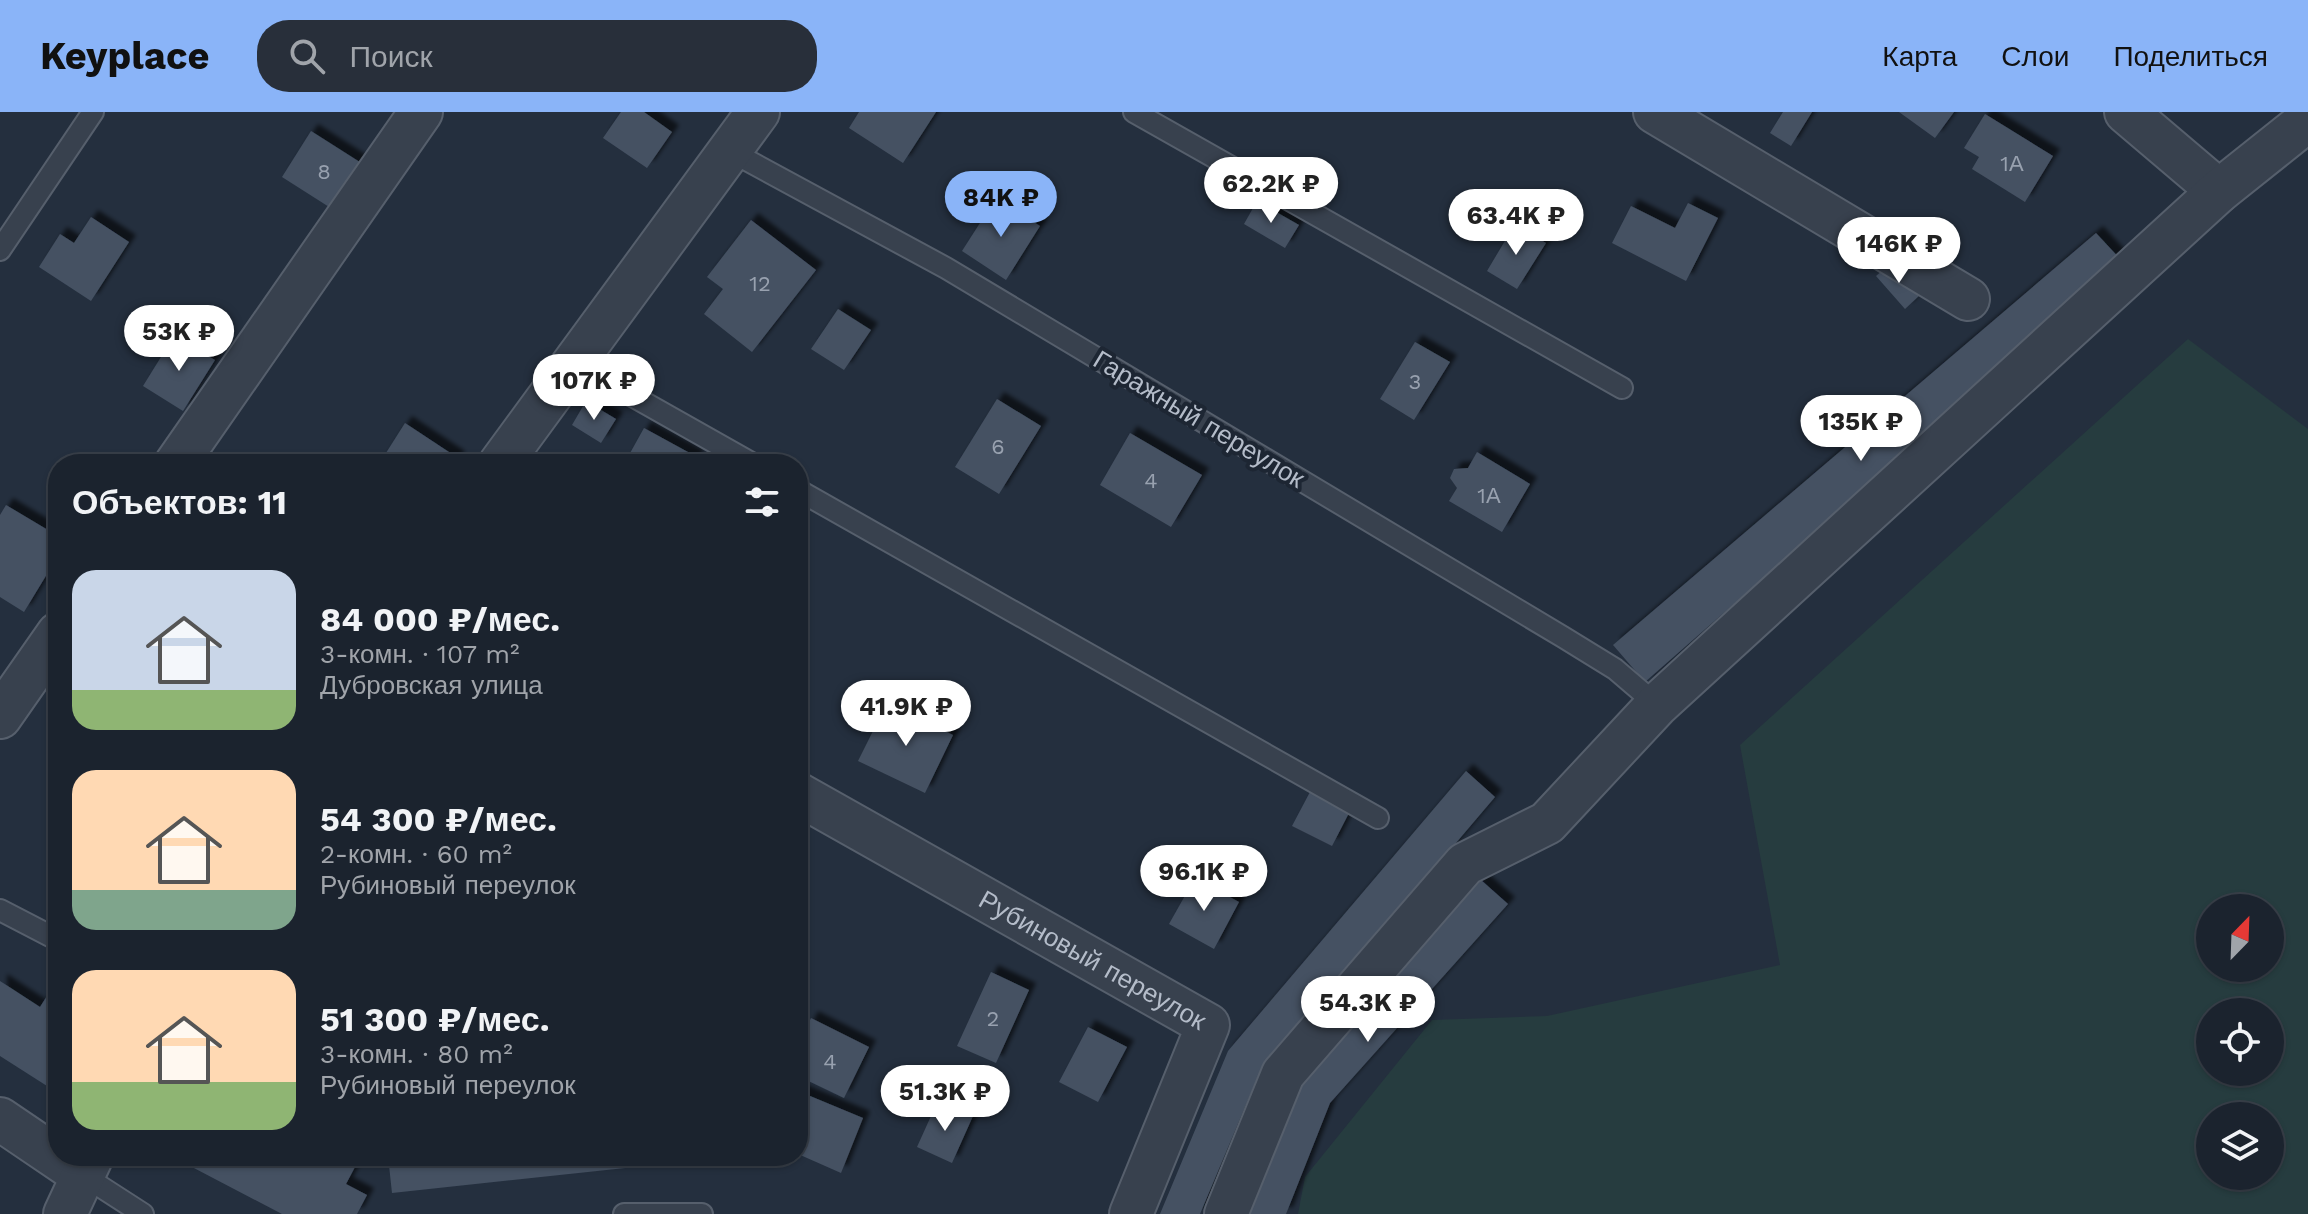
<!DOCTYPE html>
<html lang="ru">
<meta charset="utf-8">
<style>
body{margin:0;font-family:"Work Sans",sans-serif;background:#282f3a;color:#f1f3f6;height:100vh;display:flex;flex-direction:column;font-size:30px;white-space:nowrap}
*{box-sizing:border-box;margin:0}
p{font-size:26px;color:#a0a4aa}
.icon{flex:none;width:44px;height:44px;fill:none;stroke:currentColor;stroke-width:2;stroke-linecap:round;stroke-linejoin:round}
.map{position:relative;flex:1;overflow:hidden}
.side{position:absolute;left:48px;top:342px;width:760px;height:712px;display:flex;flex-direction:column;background:#1b232e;border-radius:32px;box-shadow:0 2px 6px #0004,0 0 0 2px #39404a}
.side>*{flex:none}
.needle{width:52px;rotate:23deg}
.controls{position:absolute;left:2196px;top:782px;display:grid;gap:16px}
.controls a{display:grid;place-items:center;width:88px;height:88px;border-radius:50%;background:#1b232e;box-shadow:0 2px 6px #0004,0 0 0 2px #39404a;font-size:40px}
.price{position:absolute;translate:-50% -68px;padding:0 18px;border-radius:28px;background:#fff;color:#222;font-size:26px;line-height:52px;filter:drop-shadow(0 2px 4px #0008)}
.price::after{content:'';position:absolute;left:50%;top:48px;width:24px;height:18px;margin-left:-12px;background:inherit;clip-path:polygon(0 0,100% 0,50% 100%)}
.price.selected{background:#8ab4f8;color:#111}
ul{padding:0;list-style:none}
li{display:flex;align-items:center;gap:24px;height:200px;padding:0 24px}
li span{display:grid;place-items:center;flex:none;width:224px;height:160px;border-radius:24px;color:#555}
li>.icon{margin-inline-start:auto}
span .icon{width:96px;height:96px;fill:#fffc;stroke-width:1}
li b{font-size:34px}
h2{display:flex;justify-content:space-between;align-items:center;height:96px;padding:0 24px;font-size:34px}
header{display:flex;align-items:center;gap:48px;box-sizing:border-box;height:112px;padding:0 40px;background:#8ab4f8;color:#111}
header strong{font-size:38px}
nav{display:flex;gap:44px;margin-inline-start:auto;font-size:28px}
.search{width:560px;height:72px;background:#282f3a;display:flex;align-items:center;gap:20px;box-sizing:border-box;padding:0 28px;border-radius:32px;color:#a0a4aa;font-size:30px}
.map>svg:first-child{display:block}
</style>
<header>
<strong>Keyplace</strong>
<div class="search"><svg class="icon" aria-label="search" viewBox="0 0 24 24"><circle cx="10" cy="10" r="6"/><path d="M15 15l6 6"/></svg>Поиск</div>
<nav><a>Карта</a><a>Слои</a><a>Поделиться</a></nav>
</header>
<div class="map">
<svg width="2308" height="1102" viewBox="0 0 2308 1102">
<defs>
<filter id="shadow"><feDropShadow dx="7" dy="-7" stdDeviation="2" flood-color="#0009"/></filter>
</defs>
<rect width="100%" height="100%" fill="#242f3e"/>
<path fill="#263c3f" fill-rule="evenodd" d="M2188,227l120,90v785h-1010l7,-37 127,-157 115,-4 233,-51 -40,-220zM2210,796h60v60h-60zM2210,900h60v60h-60zM2210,1004h60v60h-60z"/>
<path fill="#455162" filter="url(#shadow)" d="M621,0h23l28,20 -25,36 -44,-30z
M859,0h77l-33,51 -54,-35z
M1783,0h29l-21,34 -21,-13z
M1899,0h55l-19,26z
M1985,2l68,42 -28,46 -53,-33 7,-12 -15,-9z
M311,19l55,35 -29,46 -55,-35z
M996,86l44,28 -34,54 -44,-29z
M1257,89l42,24 -14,23 -41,-24z
M1688,91l30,15 -32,63 -74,-38 19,-37 44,22z
M91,105l38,25 -38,59 -52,-34 21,-33 14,9z
M751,108l65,50 -64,82 -48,-38 19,-25 -16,-12z
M1515,112l31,19 -29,46 -30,-18z
M2096,121l27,29 -478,420 -32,-37z
M1892,150l29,32 -16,15 -29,-33z
M838,197l33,21 -27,40 -33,-21z
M174,224l41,24 -32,51 -40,-25z
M1415,230l35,20 -36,58 -34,-21z
M997,287l44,27 -42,68 -44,-27z
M586,289l30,18 -15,24 -29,-18z
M405,311l53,35 -4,6h-75z
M644,316l53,29 -4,7h-69z
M1130,321l72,42 -31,52 -71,-42z
M1477,340l53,32 -28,48 -53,-31 8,-13 -7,-10 4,-9 14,-1z
M6,393l52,31v20l-34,56 -24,-15v-82z
M887,591l66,32 -28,58 -67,-32z
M1466,659l29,26 -237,279 -58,138h-40l68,-163z
M1310,680l39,21 -17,33 -40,-20z
M1195,766l44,24 -25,47 -45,-25z
M1481,768l27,24 -178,199 -44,111h-38l52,-130z
M991,860l38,18 -33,73 -39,-17z
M0,869l40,26 12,-19 6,4v101l-58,-37z
M811,906l58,29 -25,51 -46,-22v-31z
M1088,915l39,20 -29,55 -39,-20z
M798,979l65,27 -22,55 -43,-19z
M944,991l29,13 -21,47 -35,-16 14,-31 7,2z
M171,1044h163l21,11 -9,17 21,11 -10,19h-75z
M388,1044h331v2l-327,35z"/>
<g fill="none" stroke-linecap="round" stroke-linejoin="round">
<defs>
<path id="service" d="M1134,0l488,276
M730,39l216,117 617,369 52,32 42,36
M0,138l93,-138
M574,251l179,101
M798,378l580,328
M0,798l58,30
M81,1062l62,40
M624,1102h78"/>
<g id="minor">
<path d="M1655,0l313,187"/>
<path d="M2126,0l93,79"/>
<path d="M176,352l245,-352"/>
<path d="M500,352l258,-352"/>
<path d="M0,605l58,-83"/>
<path id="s1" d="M798,682l410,231 -77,189"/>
<path d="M0,1007l81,55"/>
<path d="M65,1102l27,-58"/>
<path d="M1226,1102l57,-140 182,-210 82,-41 110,-118 562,-514 89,-71"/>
</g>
</defs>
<use href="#service" stroke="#565f6c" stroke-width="24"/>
<use href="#minor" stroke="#565f6c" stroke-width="46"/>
<use href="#service" stroke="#38414e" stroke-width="20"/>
<use href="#minor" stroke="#38414e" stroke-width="42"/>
</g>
<g text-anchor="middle" stroke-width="8" stroke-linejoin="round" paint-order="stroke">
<g font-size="22" fill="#98a1af">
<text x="2012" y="59">1А</text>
<text x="324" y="67">8</text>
<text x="760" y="179">12</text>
<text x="1415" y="277">3</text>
<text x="998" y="342">6</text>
<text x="1151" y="376">4</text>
<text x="1489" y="391">1А</text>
<text x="993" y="914">2</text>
<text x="830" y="957">4</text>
</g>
<g font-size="26" fill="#b4bcc9" stroke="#1d2633">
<text transform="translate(1199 307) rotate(31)" y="9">Гаражный переулок</text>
<text dy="9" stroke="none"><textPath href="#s1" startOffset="338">Рубиновый переулок</textPath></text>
</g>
</g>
</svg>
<div class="controls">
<a><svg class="needle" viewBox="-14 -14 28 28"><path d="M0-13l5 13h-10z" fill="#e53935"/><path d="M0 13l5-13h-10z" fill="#a0a4aa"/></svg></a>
<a><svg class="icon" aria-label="locate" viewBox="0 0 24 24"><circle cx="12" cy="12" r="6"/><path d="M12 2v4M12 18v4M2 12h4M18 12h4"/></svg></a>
<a><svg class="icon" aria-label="layers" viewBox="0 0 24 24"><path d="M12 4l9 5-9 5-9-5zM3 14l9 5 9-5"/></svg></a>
</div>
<b class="price" style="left:1271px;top:113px">62.2K ₽</b>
<b class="price selected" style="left:1001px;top:127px">84K ₽</b>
<b class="price" style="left:1516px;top:145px">63.4K ₽</b>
<b class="price" style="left:1899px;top:173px">146K ₽</b>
<b class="price" style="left:179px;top:261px">53K ₽</b>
<b class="price" style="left:594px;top:310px">107K ₽</b>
<b class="price" style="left:1861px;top:351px">135K ₽</b>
<b class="price" style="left:906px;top:636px">41.9K ₽</b>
<b class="price" style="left:1204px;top:801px">96.1K ₽</b>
<b class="price" style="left:1368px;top:932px">54.3K ₽</b>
<b class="price" style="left:945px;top:1021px">51.3K ₽</b>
<section class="side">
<h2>Объектов: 11<svg class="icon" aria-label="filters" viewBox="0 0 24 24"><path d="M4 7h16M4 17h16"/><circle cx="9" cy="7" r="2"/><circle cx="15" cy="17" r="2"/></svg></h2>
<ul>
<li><span style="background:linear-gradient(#c9d6e8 75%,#8fb573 0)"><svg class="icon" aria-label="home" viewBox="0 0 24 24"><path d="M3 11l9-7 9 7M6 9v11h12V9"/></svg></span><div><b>84 000 ₽/мес.</b><p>3-комн. · 107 m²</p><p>Дубровская улица</p></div></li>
<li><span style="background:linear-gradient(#ffd9b3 75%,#7fa58c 0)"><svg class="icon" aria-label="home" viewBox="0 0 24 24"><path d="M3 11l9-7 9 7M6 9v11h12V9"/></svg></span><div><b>54 300 ₽/мес.</b><p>2-комн. · 60 m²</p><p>Рубиновый переулок</p></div></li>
<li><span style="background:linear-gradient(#ffd9b3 70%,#8fb573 0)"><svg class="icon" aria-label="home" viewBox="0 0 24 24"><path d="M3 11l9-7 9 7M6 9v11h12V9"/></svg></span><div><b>51 300 ₽/мес.</b><p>3-комн. · 80 m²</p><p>Рубиновый переулок</p></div></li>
</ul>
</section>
</div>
